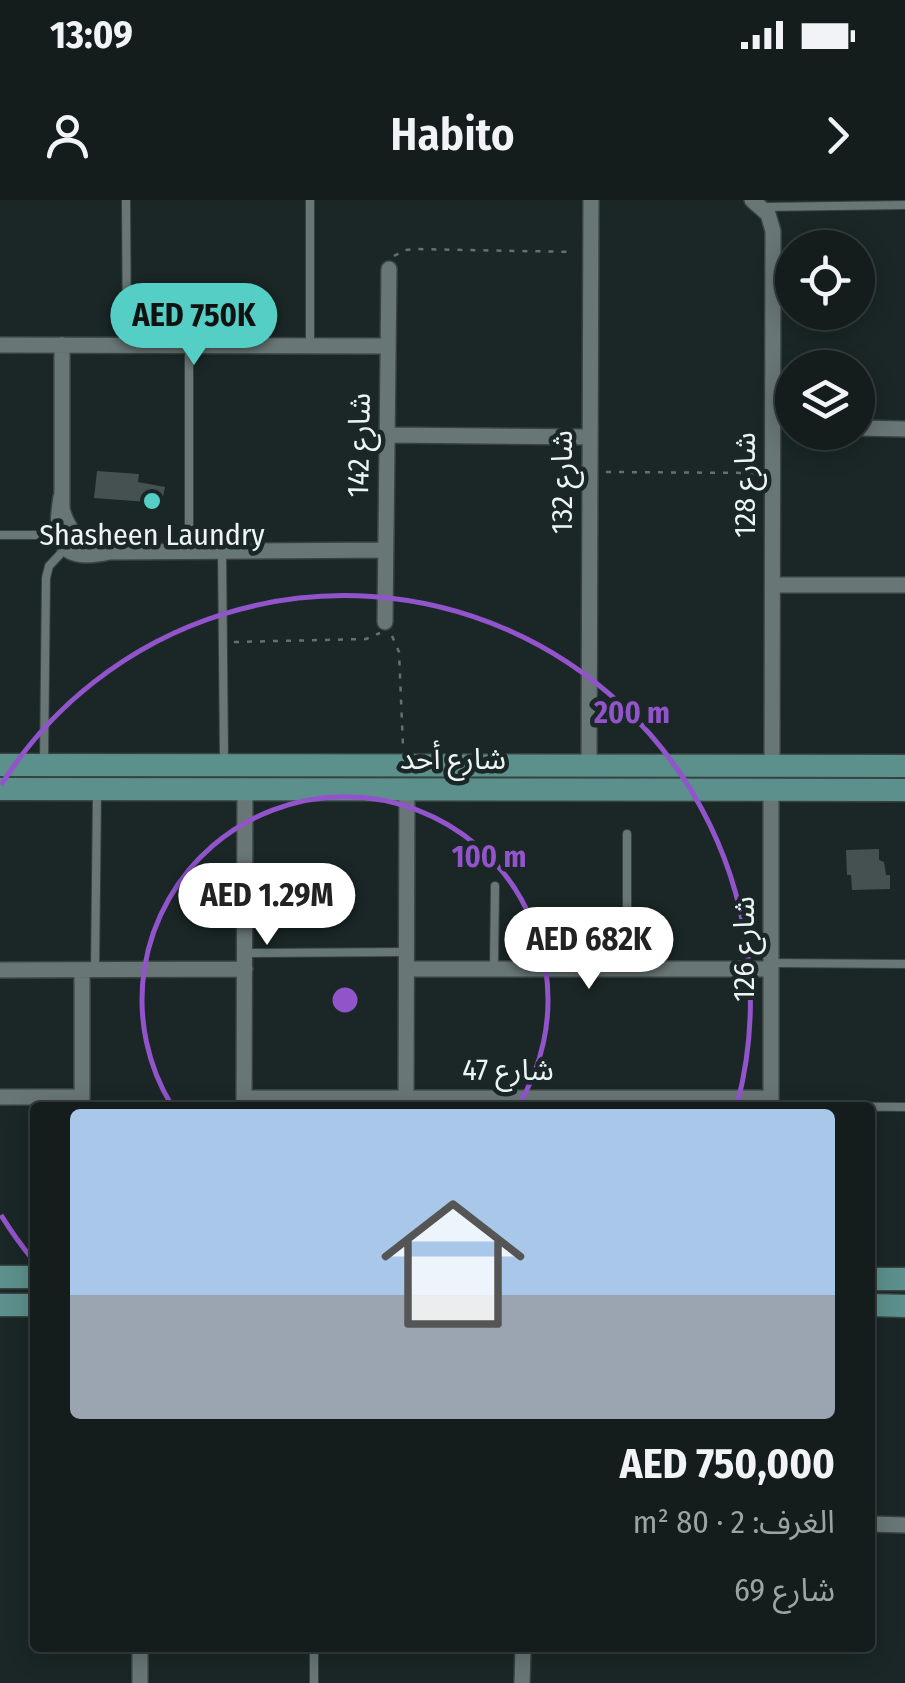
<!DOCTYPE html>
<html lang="ar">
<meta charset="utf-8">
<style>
body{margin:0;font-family:"Fira Sans Condensed","Noto Sans Arabic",sans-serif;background:#212a29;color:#f1f3f6;direction:rtl;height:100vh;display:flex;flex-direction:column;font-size:38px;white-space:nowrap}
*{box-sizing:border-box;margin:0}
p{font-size:32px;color:#9da2a3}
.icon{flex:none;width:55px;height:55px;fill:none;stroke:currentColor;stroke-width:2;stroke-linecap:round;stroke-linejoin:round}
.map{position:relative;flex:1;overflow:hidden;direction:ltr}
.panel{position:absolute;left:30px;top:902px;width:845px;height:550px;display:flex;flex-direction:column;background:#141d1c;border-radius:10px;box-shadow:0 5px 25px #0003,0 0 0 2px #333b3b;direction:rtl}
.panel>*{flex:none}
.controls{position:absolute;left:775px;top:30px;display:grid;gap:20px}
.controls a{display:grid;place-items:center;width:100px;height:100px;border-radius:50%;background:#141d1c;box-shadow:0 5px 25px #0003,0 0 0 2px #333b3b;font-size:50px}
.price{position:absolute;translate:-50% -85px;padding:0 22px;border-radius:35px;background:#fff;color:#222;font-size:32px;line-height:65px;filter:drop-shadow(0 2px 5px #0008)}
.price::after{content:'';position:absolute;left:50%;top:60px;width:30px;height:22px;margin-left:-15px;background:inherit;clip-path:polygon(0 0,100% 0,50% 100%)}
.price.on{background:#55cec5;color:#111}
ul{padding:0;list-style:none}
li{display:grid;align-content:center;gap:20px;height:530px;padding:0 40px}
li span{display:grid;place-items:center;height:310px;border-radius:10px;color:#555}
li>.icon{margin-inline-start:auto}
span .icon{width:180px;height:180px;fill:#fffc;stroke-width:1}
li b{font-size:42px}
.status{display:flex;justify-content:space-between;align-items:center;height:70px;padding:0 50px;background:#141d1c;direction:ltr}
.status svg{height:28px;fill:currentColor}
header{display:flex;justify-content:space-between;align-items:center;height:130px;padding:0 40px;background:#141d1c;font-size:45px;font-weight:600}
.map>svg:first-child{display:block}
</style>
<div class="status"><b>13:09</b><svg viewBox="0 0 49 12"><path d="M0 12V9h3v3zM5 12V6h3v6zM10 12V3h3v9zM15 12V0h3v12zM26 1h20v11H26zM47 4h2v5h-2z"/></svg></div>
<header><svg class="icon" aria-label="forward" viewBox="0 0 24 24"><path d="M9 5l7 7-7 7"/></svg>Habito<svg class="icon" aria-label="person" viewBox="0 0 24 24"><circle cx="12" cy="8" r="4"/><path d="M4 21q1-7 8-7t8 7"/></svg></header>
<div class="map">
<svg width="905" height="1483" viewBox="0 0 905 1483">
<rect width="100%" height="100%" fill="#1a2726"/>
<path fill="#445150" d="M97,271l42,3 -1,8 27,5 -4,19 -13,-4 -54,-4z
M879,649v11l5,2 2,13h4v14l-38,1 -1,-15h-4l-1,-25z"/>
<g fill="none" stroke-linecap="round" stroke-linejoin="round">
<defs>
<path id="lane" d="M126,0l1,145
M763,7l142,-2
M310,145v-145
M189,146v206
M0,335h58
M222,352l2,208
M44,561l2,-183 3,-12 17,-18
M627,634v135
M245,753l160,-1
M771,763l134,1
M494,769l1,-83
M95,770l2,-176
M771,906l134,1
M314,1483v-35"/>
<path id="street" d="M752,0l16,14 5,17 -1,535
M0,145l388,1
M62,145v164c6,23 20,37 43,43
M858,228l47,1
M387,235l203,2
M61,297c-7,43 -3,67 48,55l277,-2
M773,385h132
M385,422l4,-353
M589,565l2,-565
M771,589v316
M407,769h364
M0,770l245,-1
M82,770v138
M0,897h82
M244,898h527
M406,898l1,-309
M244,904l1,-315
M870,1324l35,1
M140,1448v35
M522,1483l1,-35"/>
<path id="secondary" d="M0,565l905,1
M0,589l905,1
M0,1077h35
M870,1079h35
M0,1105h35
M870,1105l35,1"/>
</defs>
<use href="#lane" stroke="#384241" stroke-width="10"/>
<use href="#street" stroke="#384241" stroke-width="18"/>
<use href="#secondary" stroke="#384241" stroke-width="25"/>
<path stroke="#657170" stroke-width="2.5" stroke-dasharray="5 8" stroke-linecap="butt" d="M394,56l11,-6 9,-1 160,3
M606,272l152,1
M392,436l7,16 4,94
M234,442l132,-3 14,-6"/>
<use href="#lane" stroke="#687675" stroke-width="8"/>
<use href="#street" stroke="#687675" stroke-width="15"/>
<use href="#secondary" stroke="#5c908c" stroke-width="22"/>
</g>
<g fill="none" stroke="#9254ca" stroke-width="5">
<path d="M172 906A203 203 0 1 1 518 906"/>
<path d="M34 1061A406 406 0 0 1 1 1015M1 585A406 406 0 0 1 737 905"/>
</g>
<circle fill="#55cec5" stroke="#1a2726" stroke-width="4" cx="152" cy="301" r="10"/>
<g text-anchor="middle" stroke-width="9" stroke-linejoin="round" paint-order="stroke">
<g font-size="30" fill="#edf5f4" stroke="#1a2726">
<text transform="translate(359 245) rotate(-89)" y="10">شارع 142</text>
<text transform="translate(562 282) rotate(-90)" y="10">شارع 132</text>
<text transform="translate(745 285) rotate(-90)" y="10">شارع 128</text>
<text x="453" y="569">شارع أحد</text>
<text transform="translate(744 749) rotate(-90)" y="10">شارع 126</text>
<text x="508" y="880">شارع 47</text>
</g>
<g font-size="30" fill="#edf5f4" stroke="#1a2726">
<text x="152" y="345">Shasheen Laundry</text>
</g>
</g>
<circle cx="345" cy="800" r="15" fill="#9254ca" stroke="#1a2726" stroke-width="5"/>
<g font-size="30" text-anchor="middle" font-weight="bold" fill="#9254ca" stroke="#1a2726" stroke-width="9" stroke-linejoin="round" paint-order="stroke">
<text x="632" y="523">200 m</text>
<text x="489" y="667">100 m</text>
</g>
</svg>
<div class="controls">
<a><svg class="icon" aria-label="locate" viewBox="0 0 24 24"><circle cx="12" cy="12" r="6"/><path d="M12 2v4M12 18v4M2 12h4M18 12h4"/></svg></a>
<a><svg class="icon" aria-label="layers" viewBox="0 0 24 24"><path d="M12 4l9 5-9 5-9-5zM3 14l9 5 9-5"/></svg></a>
</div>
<b class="price on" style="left:194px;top:168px">AED 750K</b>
<b class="price" style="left:267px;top:748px">AED 1.29M</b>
<b class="price" style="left:589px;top:792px">AED 682K</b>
<section class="panel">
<ul>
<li><span style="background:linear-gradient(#a9c7e8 60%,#9aa5b1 0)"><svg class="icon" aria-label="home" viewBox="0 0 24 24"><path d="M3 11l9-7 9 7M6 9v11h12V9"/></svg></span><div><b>AED 750,000</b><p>الغرف: 2 · 80 m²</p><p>شارع 69</p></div></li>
</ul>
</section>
</div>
